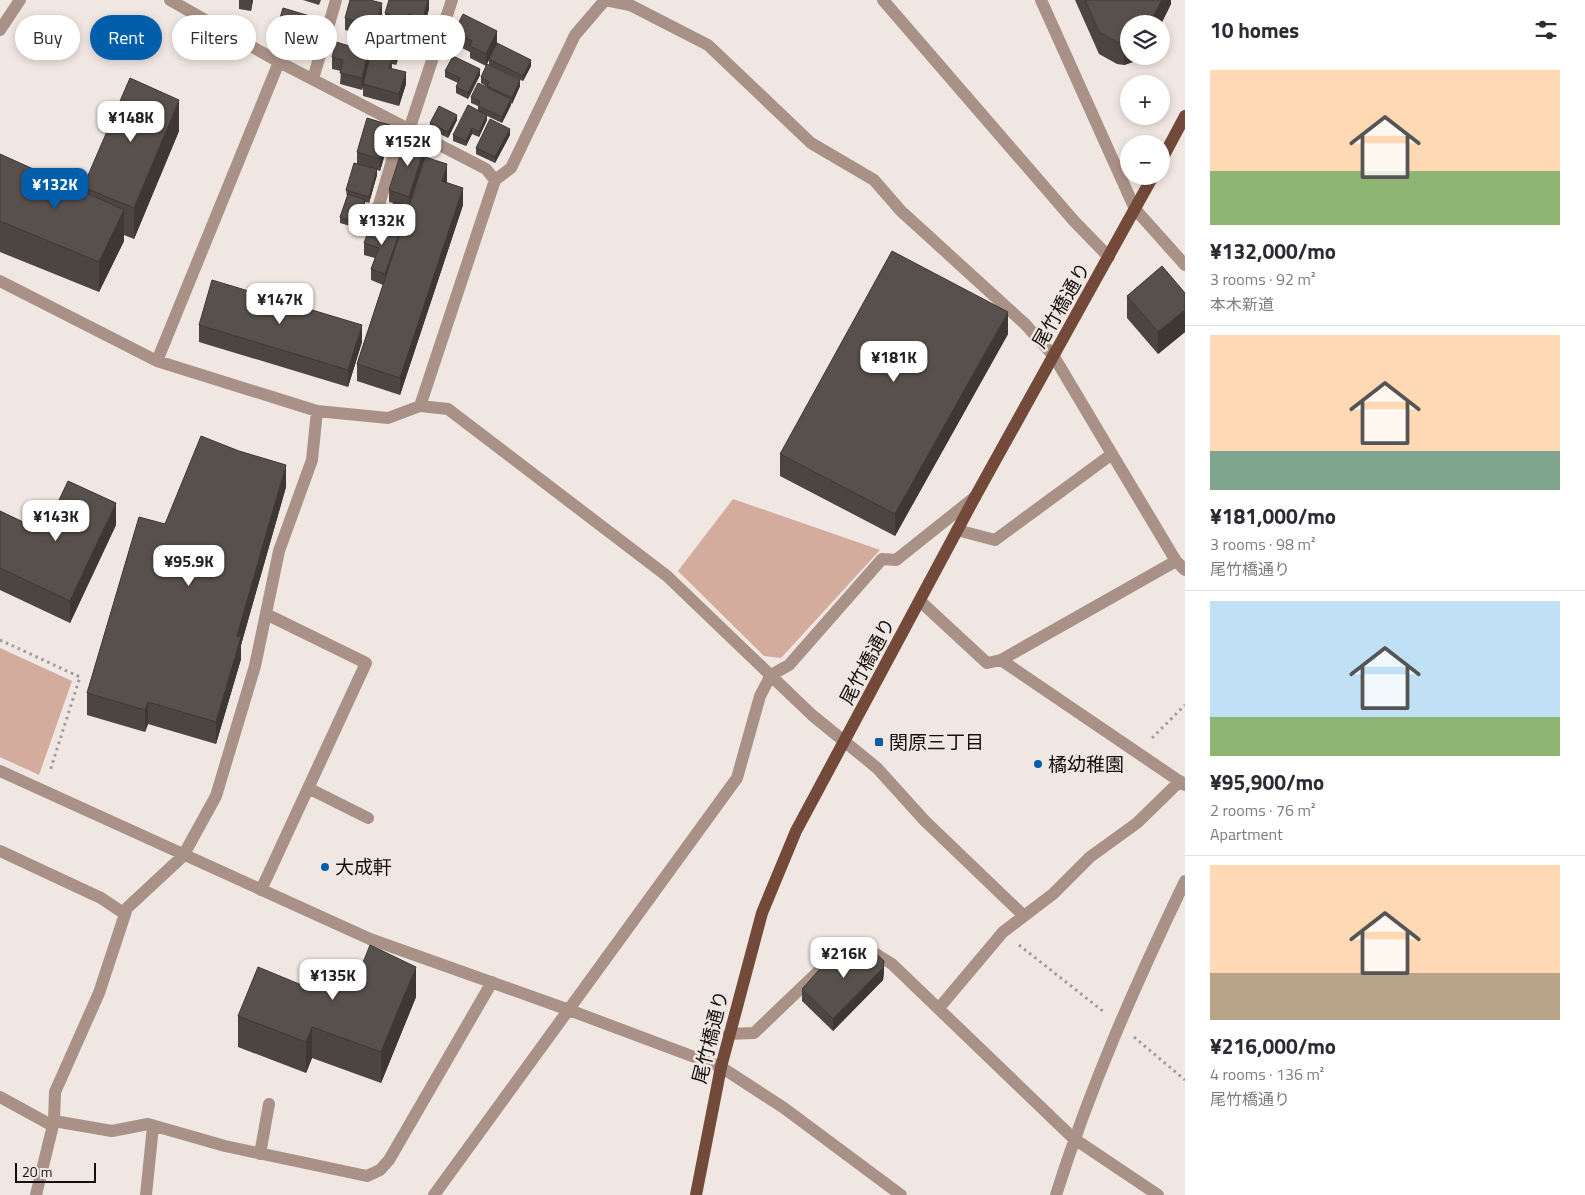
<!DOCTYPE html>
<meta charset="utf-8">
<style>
body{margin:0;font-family:"Titillium Web","Noto Sans JP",sans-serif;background:#f7f7f7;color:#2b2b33;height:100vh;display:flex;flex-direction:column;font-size:19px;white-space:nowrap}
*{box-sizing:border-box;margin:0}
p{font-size:16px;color:#7c7c81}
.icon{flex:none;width:28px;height:28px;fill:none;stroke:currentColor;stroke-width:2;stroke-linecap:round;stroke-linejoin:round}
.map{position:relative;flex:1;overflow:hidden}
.details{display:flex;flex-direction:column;background:#fff;width:400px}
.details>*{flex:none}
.hud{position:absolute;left:15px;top:15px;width:475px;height:45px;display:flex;gap:10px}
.controls{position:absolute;left:1120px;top:15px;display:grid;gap:10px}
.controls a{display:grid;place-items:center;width:50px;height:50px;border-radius:50%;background:#fff;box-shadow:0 2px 8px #0003;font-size:25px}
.scale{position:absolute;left:15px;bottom:12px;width:81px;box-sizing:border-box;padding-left:5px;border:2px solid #14100f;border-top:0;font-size:14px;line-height:18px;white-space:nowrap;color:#14100f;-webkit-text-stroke:4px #f0e6e2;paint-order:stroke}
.price{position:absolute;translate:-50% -42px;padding:0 11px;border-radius:10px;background:#fff;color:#222;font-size:16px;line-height:32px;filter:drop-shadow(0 1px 2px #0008)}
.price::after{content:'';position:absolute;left:50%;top:30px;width:15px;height:11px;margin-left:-8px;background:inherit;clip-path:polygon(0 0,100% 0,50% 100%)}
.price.active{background:#005eab;color:#fff}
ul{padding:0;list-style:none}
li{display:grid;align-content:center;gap:10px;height:265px;padding:0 25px}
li+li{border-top:1px solid #e1e1e2}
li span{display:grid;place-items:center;height:155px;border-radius:0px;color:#555}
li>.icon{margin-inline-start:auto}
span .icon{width:90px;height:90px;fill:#fffc;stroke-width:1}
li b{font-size:21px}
h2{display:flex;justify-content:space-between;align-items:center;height:60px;padding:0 25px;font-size:21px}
.pill{padding:0 18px;border-radius:22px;background:#fff;box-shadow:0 2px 8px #0003;font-size:18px;line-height:45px}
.pill.active{background:#005eab;color:#fff}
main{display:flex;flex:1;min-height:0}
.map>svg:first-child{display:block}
</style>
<main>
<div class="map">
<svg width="1185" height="1195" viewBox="0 0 1185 1195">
<rect width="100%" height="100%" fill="#f0e6e2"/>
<path fill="#d3ac9d" d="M733,499l147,51 -99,108 -17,-2 -86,-85z
M0,648l72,33 -33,94 -39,-18z"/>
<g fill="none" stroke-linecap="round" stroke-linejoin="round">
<path stroke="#a39b98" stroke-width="3" stroke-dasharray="2.5 4" stroke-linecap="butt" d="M0,640l80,37 -30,94
M1152,738l33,-33
M1019,945l85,67
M1134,1037l51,43"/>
<path stroke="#aa9188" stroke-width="12" d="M170,0l109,62 207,107 9,11 16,-12 64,-133 30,-35 25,5 78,40 103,98 63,37 27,31 124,113 28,31 59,99
M883,0l191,221 35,36
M1041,0l94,209 50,56
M0,30l20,-30
M313,79l23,-79
M409,130l43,-130
M373,225l29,-98
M0,281l157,80 160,50 71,7 32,-12 75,-226
M157,361l122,-299
M420,406l28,3 219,167 145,139 65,53 48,53 99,95
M957,530l38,10 117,-86 64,107 9,9
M920,601l67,62 14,-3 175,-99
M1001,660l184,125
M0,771l370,168 199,71 152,57 63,41 117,87
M308,788l60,30
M0,851l101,47 24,16
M261,890l105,-227 -100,-49
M939,1008l64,-76 50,-38 37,-37 47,-34 43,-42
M729,1034l25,-1 91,-87h18l29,18 181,174 85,57
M0,1097l53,29
M54,1121l58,10 36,-7 77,22 142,30 13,-6 9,-10 103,-178
M260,1154l9,-50
M36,1195l18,-74 1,-29 44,-99 28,-85 56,-52 33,-60 39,-130 24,-115 33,-91 5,-49
M146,1195l7,-69
M434,1195l303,-417 23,-82 11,-21 18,-10 93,-106 14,1 79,-63
M1056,1195c34,-108 80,-212 129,-314"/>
<path stroke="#734939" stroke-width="12" d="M1161,161l24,-45
M696,1195l25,-128 41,-154 34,-82 179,-334 178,-321"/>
</g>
<path fill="#4c4541" d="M239,0h14l-2,11 -12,-2z
M303,0h18l-2,5z
M429,0v9l-6,21 -15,-4 -1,1 10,14 -5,19 -13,-4 -3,9 -4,-1v5l14,15 -7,22 -36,-10v-9l-1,3 -22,-6 1,-13 -9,-2v-12l39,-3 5,1v-7l9,-28v-7z
M1075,0h96v4l-10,20h-32l10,36 -15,5 -7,-1 -18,-10z
M382,14l-7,28 -17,-5v-4l-13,-3v-12z
M313,28l-7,26 -31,-8v-12z
M454,32l43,11 -11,23 -16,-8v-6l-16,-8z
M489,59l42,7 -8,15 -34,-16z
M445,71l35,4 -12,24 -12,-6v-6l2,-4 -13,-6z
M481,77l39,9 -8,18 -1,-1v2l-9,18 -15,-7v4l-8,17 -7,-3 -6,12 -13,-5v-6l25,-25v-4l-7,-3v-6l16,-9v-1l-6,-4z
M457,120l-9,18 -18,-9v-6z
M179,131l-45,108 -10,-4v6l-25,51 -99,-40v-98l83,38v-5z
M510,135l-15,28 -19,-9v-6z
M390,137l-10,34 -3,-1v5l-8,28 -4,-1v4l-8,22 -17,-5v-6l7,-20 -1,-7 11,-26v-12z
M426,155l-1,2 22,24v2l16,22 -63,190 -43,-14v-17l26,-79 -12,-5v-11l4,-11 -11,-3v-12l21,-14 8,-26 -4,-1v-12z
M1185,293v39l-27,22 -31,-36v-22z
M199,325l163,17 -14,45 -149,-45z
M1008,334l-113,202 -115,-60v-22z
M286,487l-45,158v14l-25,85 -68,-20 -3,8 -58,-17v-22l78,-169z
M0,511l44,21 72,-7 -46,98 -70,-33z
M884,972l-1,8 -50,51 -31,-30v-12z
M356,980l60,17 -35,86 -69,-25 -6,15 -68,-26v-31l66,-30z"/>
<path fill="#3e3835" d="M251,0h2l-2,11z
M428,0h1v9l-6,21v-11z
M1162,0h9v4l-10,20h-12z
M382,3v11l-7,28v-12z
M408,14v12l-2,5v-11z
M313,17v11l-7,26v-12z
M417,29v12l-5,19v-12z
M497,31v12l-11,23v-12z
M1129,41v15h13l-3,4 -15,5v-22z
M371,42v12l-8,30 -1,6v-12z
M399,45v11l-3,9v-12z
M531,60v6l-8,15v-5z
M480,69v6l-12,24v-6z
M406,72v12l-7,22v-12z
M520,80v6l-8,18v-6z
M511,99v6l-9,18v-6z
M179,100v31l-45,108v-31z
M457,115v5l-9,18v-6z
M487,115v5l-8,17v-5z
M390,125v12l-10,34v-12z
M472,128v6l-6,12v-5z
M510,129v6l-15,28v-6z
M426,143v12l-17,53v-11z
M447,164v17l-5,17v-17z
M377,169v6l-8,28v-6z
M463,188v17l-63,190v-17z
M365,200v6l-8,22v-5z
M124,210v31l-25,51v-30z
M399,234l-14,51v-11z
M1185,310v22l-27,22v-22z
M1008,312v22l-113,202v-22z
M362,325v17l-14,45v-17z
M286,465v22l-45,158v14l-25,85v-22l21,-86z
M116,503v22l-46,98v-22z
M148,702v22l-3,8v-22z
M884,961v11l-1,8 -50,51v-12z
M416,967v30l-35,86v-31z
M312,1027v31l-6,15v-31z"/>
<path fill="#58504c" stroke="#3e3835" d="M350,0h20l12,3 -7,27 -17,-4 1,-4 -14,-4z
M389,0h39l-5,19 -15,-5 -2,6 -21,-7z
M1085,0h77l-13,24h-20v17l-5,2 -7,-1 -18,-10z
M283,8l30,9 -7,25 -31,-8z
M463,14l34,17 -11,23 -16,-8 2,-5 -18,-9z
M384,20l33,9 -5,19 -13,-3 -3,8 -20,-5z
M356,38l15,4 -9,36 -22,-5 3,-13 -11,-3 4,-15 17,5z
M497,43l34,17 -8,16 -34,-17z
M371,54l21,6 -3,8 17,4 -7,22 -36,-10z
M453,56l27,13 -12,24 -12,-6 4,-9 -15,-7z
M487,64l33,16 -8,18 -25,-12 2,-4 -8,-5z
M130,78l49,22 -45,108 -51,-21z
M478,83l33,16 -9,18 -24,-11 2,-5 -9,-4z
M468,105l19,10 -8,17 -7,-4 -6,13 -13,-6z
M439,106l18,9 -9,17 -18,-9z
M367,118l23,7 -10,34 -23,-7z
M490,119l20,10 -15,28 -19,-9z
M406,137l20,6 -17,54 -20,-7z
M0,154l124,56 -25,52 -99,-41z
M425,157l22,7 -5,17 21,7 -63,190 -43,-14z
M354,163l23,6 -8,28 -23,-7z
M348,194l17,6 -8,23 -17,-6z
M394,202l14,5 -9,28v-1l-14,-5z
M371,224l28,10 -14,40 -14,-5 8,-21 -15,-5z
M892,251l116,61 -113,202 -115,-60z
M1162,266l23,27v17l-27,22 -31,-36z
M212,280l150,45 -14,45 -149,-45z
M201,436l38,15 47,14 -49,171 4,1 -25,85 -68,-20 -3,8 -58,-17 52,-176 26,7z
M68,481l48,22 -46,98 -70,-33v-57l44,21z
M861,940l23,21 -1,7 -50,51 -31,-30 25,-28 19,-3z
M370,945l46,22 -35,85 -69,-25 -6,15 -68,-26 20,-49 46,19 11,-23 41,17z"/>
<g fill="#005eab" stroke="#f0e6e2" stroke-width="2">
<rect x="874" y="737" width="10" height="10" rx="2.5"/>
<circle cx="1038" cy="764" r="5"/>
<circle cx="325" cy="867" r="5"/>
</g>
<g text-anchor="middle" stroke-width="5" stroke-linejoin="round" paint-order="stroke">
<g font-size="19" fill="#14100f" stroke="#f0e6e2">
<text transform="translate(1061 305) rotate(-60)" y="7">尾竹橋通り</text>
<text transform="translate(867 661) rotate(-62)" y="7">尾竹橋通り</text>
<text transform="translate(710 1037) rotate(-76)" y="7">尾竹橋通り</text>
</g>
<g font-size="19" fill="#14100f" stroke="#f0e6e2" text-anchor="start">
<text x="889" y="749">関原三丁目</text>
<text x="1048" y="771">橘幼稚園</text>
<text x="335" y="874">大成軒</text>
</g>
</g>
</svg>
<div class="controls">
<a><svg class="icon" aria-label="layers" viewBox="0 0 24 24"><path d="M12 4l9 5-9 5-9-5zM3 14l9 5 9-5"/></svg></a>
<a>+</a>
<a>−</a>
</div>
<div class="scale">20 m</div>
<b class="price" style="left:131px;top:143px">¥148K</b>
<b class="price" style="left:408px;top:167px">¥152K</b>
<b class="price active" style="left:55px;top:210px">¥132K</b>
<b class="price" style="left:382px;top:246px">¥132K</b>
<b class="price" style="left:280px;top:325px">¥147K</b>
<b class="price" style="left:894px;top:383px">¥181K</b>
<b class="price" style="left:56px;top:542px">¥143K</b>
<b class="price" style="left:189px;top:587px">¥95.9K</b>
<b class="price" style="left:844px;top:979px">¥216K</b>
<b class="price" style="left:333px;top:1001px">¥135K</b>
<div class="hud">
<a class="pill">Buy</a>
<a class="pill active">Rent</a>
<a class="pill">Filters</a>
<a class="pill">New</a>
<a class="pill">Apartment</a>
</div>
</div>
<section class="details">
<h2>10 homes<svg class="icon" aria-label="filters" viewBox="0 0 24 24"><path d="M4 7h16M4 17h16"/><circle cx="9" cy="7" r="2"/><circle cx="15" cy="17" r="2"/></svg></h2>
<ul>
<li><span style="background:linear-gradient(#ffd9b3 65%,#8fb573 0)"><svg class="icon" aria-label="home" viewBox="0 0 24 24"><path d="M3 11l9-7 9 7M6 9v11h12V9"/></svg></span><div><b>¥132,000/mo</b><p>3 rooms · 92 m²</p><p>本木新道</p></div></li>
<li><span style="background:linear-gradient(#ffd9b3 75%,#7fa58c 0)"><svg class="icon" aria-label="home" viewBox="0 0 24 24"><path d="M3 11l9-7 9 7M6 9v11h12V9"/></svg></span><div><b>¥181,000/mo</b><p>3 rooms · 98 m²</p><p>尾竹橋通り</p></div></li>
<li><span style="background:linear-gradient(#bfe0f5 75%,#8fb573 0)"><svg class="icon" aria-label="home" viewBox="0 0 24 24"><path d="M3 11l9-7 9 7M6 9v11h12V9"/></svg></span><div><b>¥95,900/mo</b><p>2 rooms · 76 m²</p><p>Apartment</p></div></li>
<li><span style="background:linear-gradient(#ffd9b3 70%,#b9a48a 0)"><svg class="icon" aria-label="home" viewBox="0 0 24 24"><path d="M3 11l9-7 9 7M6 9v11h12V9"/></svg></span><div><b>¥216,000/mo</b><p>4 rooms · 136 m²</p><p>尾竹橋通り</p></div></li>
</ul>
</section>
</main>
